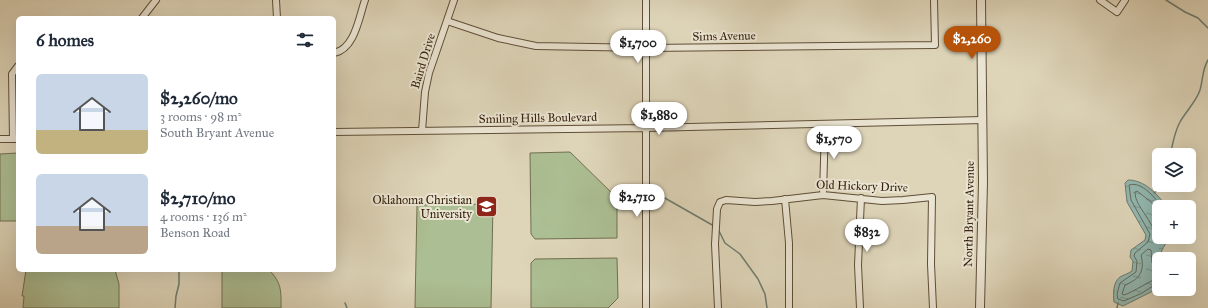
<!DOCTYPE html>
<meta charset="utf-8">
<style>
body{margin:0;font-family:"IM FELL Great Primer",serif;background:#f2f2f3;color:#1f2937;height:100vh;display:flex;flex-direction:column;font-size:15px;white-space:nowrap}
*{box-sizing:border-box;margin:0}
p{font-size:13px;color:#747a83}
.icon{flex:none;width:22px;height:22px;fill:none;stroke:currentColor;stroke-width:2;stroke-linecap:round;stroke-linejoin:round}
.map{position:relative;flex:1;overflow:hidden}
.side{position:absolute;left:16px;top:16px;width:320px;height:256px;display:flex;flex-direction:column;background:#fff;border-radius:6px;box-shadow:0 4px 16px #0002}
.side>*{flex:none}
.buttons{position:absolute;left:1152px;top:148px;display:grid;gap:8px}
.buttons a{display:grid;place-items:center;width:44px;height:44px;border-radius:6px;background:#fff;box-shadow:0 4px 16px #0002;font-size:20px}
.price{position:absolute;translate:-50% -34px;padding:0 9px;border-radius:14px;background:#fff;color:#222;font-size:13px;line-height:26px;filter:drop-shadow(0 1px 2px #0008)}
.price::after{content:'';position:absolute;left:50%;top:24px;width:12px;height:9px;margin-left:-6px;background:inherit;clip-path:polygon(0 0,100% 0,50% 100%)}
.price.on{background:#b45309;color:#fff}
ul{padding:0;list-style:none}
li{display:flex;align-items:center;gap:12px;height:100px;padding:0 20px}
li span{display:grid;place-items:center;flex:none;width:112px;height:80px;border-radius:6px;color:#555}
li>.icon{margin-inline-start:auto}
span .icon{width:48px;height:48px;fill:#fffc;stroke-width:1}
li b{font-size:17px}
h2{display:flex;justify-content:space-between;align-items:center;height:48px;padding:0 20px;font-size:17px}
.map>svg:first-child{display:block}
</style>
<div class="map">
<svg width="1208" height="308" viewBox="0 0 1208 308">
<defs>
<pattern id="water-ripples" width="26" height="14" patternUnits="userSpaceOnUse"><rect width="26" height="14" fill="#93b8b1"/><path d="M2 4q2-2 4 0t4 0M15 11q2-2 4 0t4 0" fill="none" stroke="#79958e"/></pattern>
</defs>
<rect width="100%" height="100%" fill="#ded5b9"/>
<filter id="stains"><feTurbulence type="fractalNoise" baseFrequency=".005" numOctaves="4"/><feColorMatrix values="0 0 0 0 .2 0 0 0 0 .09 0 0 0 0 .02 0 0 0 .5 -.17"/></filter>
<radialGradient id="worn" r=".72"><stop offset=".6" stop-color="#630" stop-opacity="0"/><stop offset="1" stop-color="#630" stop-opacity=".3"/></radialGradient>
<path fill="#acbe93" stroke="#707050" d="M570,152l47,46v40l-82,1 -4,-5 -1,-81z
M18,153v68h-18v-67z
M493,204l-2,104h-76l2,-103z
M617,258l1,40 -10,10h-77v-45l4,-4z
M26,270h89l4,14v24h-96l1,-12h-2z
M222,270h47c13,13 12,21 12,38h-59z"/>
<path fill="url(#water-ripples)" stroke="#6d7c6f" d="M1128,180c17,0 29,14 39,27h-8v30h13c-16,14 -13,29 -13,49l-6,5 -30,15 -9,-4c-1,-8 -1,-20 6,-25 3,-2 8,-3 12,-6l1,-10 -3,-4 1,-7 14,-10 1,-5 -19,-33 -2,-19z"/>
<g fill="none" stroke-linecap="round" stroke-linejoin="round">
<path stroke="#646c5e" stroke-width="1" d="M1159,211l-8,-9 -14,-11 -2,1c-1,14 20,29 20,46l2,1 2,-2
M1159,268l-7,-5 -1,-13 -3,-1 -7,6c4,16 -1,24 -16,30l-3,9 2,1c10,-3 28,-16 35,-17
M1159,283l-3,1 -14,9 -18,8 -6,-2 -1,-5 3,-11 16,-11 1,-11 -3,-5 1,-3 13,-11 2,-8 -19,-34 -2,-15c13,-4 26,13 33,22"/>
<path stroke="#6d7c6f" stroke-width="1.5" d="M1166,0l19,12 13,6 10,10
M1170,155c3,-11 4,-22 10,-33 6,-11 16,-20 20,-32 3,-10 2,-20 8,-30
M656,193l58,33
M1154,193l5,-4 1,-4
M718,229l7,14 15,11 18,25 7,15 2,14
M345,303l2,5
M175,308l1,-12 3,-12v-14
M1117,308l1,-5"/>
<defs>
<path id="minor" d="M276,0l1,18
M646,0v308
M1100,0l17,12 8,-12
M142,18l14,-18
M447,21l51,17 38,8 111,2 288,-3 -1,-45
M334,53c21,-4 25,-36 31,-53
M422,131l3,-39 4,-19 25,-73
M334,132l312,-4 337,-8
M0,139h18
M13,139l-1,-65 6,-8
M823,195l2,-71
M785,199l4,44v65
M718,308l-3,-64 2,-35 3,-7 6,-2 29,2 17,-1 51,-6 59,6 21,-1 29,-3 -1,67 2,44
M860,308l-2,-43 3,-67"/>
<path id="tertiary" d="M980,308l3,-126 -2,-182"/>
</defs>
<use href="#minor" stroke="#5f4e37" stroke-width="8"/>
<use href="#tertiary" stroke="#5f4e37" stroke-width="10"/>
<use href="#minor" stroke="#eae4d2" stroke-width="6"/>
<use href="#tertiary" stroke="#eae4d2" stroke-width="8"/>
</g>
<defs>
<symbol id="university-square" viewBox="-11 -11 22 22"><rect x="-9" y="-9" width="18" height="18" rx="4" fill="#8f2418" stroke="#eae4d2"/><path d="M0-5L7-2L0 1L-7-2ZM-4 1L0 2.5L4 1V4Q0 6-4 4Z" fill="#fff"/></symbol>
</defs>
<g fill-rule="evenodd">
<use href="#university-square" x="474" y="194" width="25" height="25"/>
</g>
<g text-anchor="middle" stroke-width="4" stroke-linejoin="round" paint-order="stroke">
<g font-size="12" fill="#35210c" stroke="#eae4d2">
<text transform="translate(724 36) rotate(-1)" y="4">Sims Avenue</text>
<text transform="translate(423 61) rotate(-73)" y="4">Baird Drive</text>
<text transform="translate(538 118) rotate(-1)" y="4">Smiling Hills Boulevard</text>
<text transform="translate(862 186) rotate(2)" y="4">Old Hickory Drive</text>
<text transform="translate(969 214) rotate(-89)" y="4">North Bryant Avenue</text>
</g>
<g font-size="12" fill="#35210c" stroke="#eae4d2" text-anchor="end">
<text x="472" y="204">Oklahoma Christian<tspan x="472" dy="14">University</tspan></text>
</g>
</g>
<rect width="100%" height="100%" filter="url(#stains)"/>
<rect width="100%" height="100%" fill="url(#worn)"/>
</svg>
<div class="buttons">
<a><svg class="icon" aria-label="layers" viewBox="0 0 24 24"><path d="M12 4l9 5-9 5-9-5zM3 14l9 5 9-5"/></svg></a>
<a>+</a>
<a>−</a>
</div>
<b class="price on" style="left:972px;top:60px">$2,260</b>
<b class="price" style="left:638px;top:64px">$1,700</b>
<b class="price" style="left:659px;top:136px">$1,880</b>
<b class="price" style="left:834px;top:160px">$1,570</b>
<b class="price" style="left:637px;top:218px">$2,710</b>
<b class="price" style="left:867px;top:253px">$832</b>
<section class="side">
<h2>6 homes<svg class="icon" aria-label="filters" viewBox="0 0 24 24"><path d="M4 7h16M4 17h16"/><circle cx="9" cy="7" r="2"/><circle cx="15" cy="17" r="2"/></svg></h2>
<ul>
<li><span style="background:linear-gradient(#c9d6e8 70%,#c2b280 0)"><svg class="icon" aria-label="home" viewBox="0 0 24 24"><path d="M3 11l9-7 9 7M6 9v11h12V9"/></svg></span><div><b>$2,260/mo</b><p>3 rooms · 98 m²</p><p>South Bryant Avenue</p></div></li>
<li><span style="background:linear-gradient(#c9d6e8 65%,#b9a48a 0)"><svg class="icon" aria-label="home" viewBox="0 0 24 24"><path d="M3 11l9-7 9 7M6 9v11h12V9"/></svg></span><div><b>$2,710/mo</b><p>4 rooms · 136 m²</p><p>Benson Road</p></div></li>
</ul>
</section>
</div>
